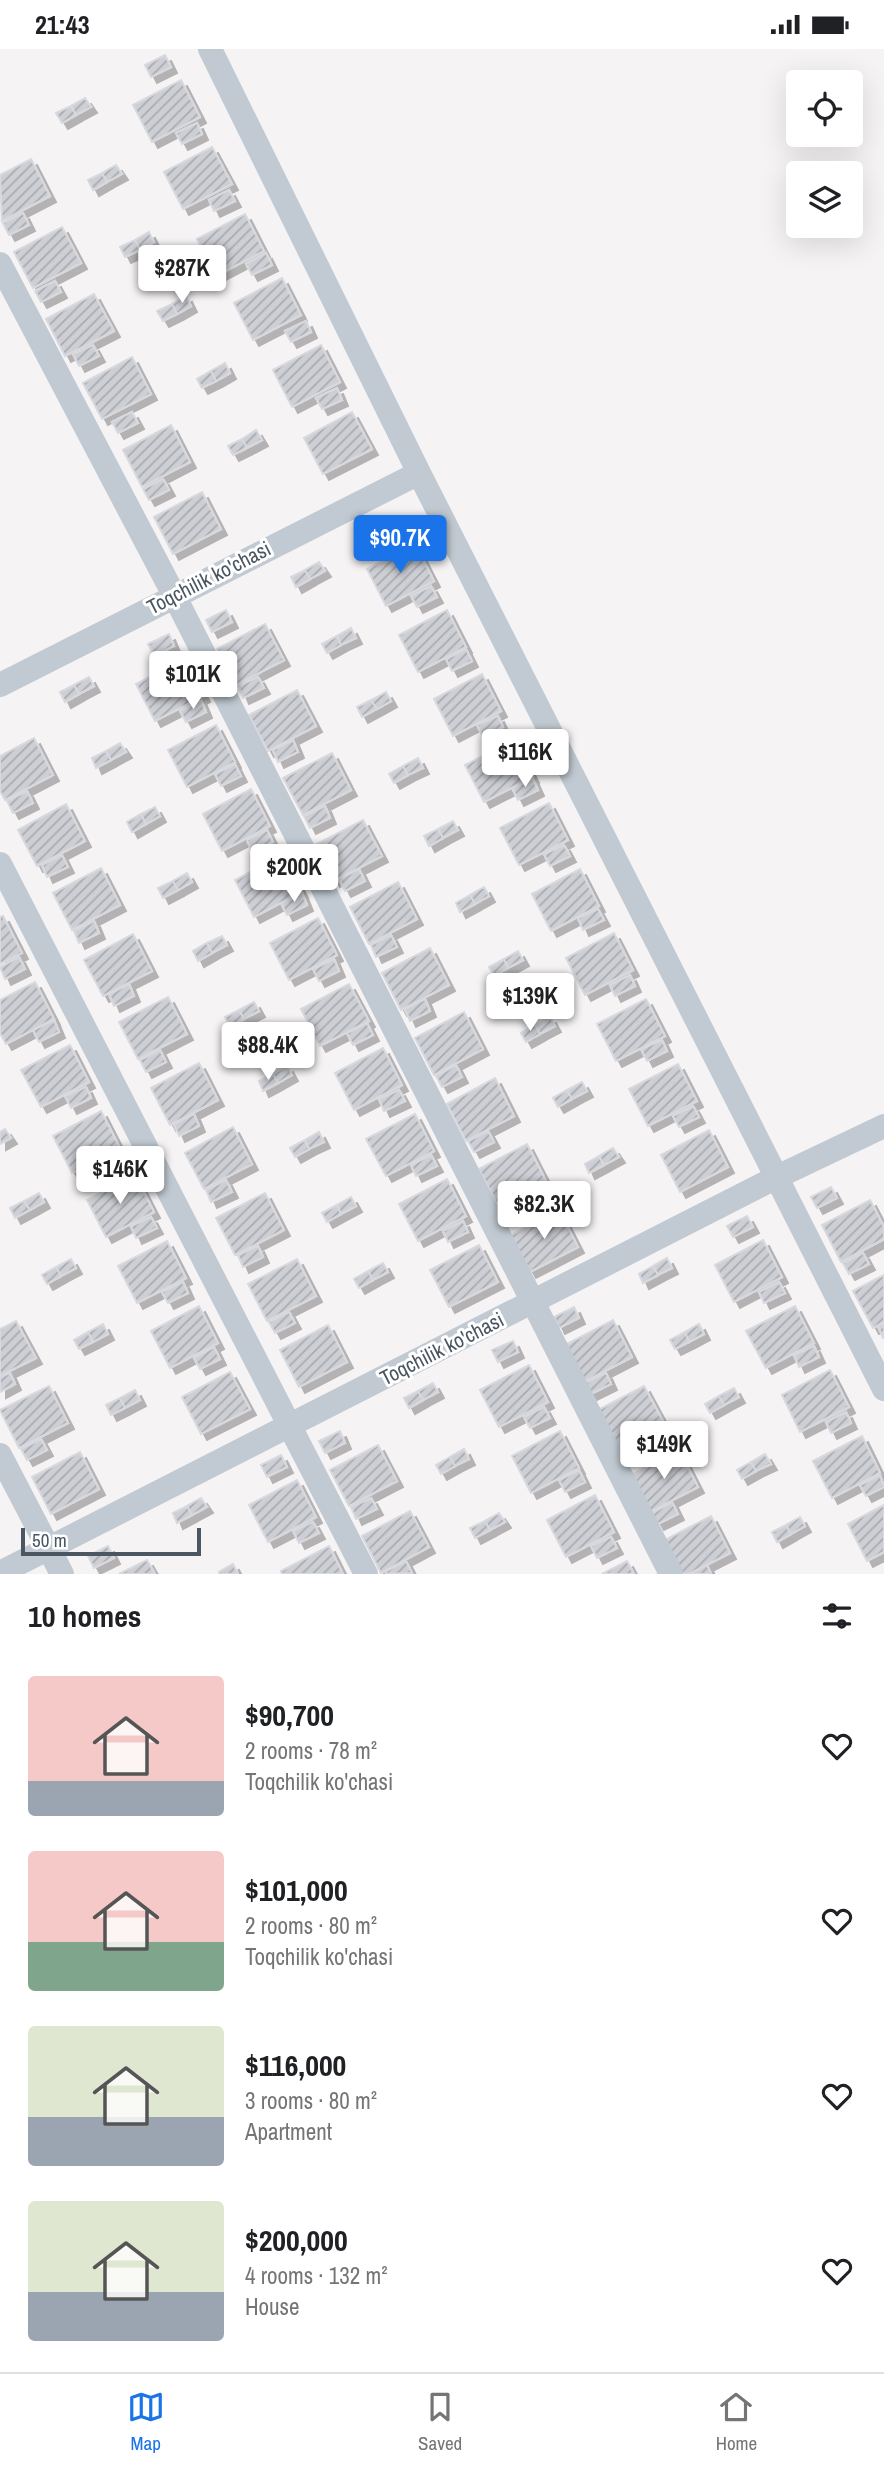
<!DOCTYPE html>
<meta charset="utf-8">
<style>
body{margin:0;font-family:"Archivo Narrow",sans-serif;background:#f6f6f6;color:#202124;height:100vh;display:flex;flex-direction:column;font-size:26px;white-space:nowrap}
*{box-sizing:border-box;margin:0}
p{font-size:23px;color:#757577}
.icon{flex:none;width:38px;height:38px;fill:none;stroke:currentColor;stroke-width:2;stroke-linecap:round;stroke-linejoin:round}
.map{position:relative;height:1525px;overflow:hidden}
.drawer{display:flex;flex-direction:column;background:#fff;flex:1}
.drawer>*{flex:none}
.tools{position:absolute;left:786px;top:21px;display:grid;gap:14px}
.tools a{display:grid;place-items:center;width:77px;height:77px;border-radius:7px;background:#fff;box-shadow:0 7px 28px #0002;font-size:35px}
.scale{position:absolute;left:21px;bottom:18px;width:180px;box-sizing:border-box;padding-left:7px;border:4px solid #4a5661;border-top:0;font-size:19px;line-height:24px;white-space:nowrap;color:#4a5661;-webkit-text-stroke:5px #fff;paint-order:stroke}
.price{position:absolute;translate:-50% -60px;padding:0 16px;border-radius:7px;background:#fff;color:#222;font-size:23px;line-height:46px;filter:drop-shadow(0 2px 4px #0008)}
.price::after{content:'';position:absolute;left:50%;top:42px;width:21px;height:16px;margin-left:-10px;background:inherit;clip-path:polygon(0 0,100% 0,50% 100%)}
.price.on{background:#1a73e8;color:#fff}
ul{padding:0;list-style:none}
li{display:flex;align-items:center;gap:21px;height:175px;padding:0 28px}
li span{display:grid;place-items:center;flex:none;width:196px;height:140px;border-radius:7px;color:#555}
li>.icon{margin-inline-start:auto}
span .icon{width:84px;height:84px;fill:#fffc;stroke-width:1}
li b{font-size:30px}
h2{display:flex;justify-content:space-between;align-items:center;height:84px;padding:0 28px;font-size:30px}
.status{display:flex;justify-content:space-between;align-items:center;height:49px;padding:0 35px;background:#fff;direction:ltr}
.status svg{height:19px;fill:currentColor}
.dock{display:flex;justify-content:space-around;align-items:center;height:98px;border-top:2px solid #e0e0e0;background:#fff;font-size:19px;color:#757577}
.dock a{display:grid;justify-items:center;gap:4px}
.dock .on{color:#1a73e8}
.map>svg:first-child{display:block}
</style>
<div class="status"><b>21:43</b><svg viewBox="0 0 49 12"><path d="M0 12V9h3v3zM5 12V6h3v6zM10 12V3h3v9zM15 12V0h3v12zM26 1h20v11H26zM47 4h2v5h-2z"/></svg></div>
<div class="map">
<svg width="884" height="1525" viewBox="0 0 884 1525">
<defs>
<pattern id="building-hatch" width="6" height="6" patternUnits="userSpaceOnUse" patternTransform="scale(1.75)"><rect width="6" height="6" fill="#cdcfd5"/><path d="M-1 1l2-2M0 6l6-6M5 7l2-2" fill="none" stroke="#a8abb0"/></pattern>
<filter id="shadow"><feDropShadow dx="6" dy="6" stdDeviation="0" flood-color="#0004"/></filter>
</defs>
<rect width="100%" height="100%" fill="#f5f3f3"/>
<path fill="url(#building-hatch)" stroke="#d7d9de" stroke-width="2" filter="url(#shadow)" d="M165,6l6,12 -20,10 -6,-12z
M181,31l19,37 -48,25 -19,-37z
M85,49l6,9 -15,8 -5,-9z
M71,57l5,9 -14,8 -6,-10z
M197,74l5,11 -20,10 -6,-11z
M212,98l20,37 -49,25 -19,-37z
M31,110l19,37 -48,25 -2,-46z
M116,116l6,9 -15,8 -5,-9z
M102,124l5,9 -14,8 -5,-10z
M229,141l6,11 -21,10 -5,-11z
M23,164l6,12 -20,10 -6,-12z
M245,165l19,37 -48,25 -19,-37z
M62,178l19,36 -48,25 -19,-36z
M149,183l5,10 -14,8 -5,-10z
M135,191l5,10 -15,7 -5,-10z
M266,204l6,12 -20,10 -6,-11z
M282,229l19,37 -48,25 -19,-37z
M55,232l6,11 -20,10 -6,-11z
M94,245l20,37 -49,25 -19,-37z
M186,247l5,10 -14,8 -5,-10z
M172,255l5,10 -14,7 -6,-10z
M306,272l5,11 -20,10 -6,-11z
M93,296l6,11 -20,10 -6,-12z
M321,296l19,37 -48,25 -19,-37z
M132,308l19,37 -49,25 -19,-36z
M225,314l5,10 -14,8 -5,-10z
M211,322l5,10 -14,7 -5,-9z
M337,339l5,12 -20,9 -6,-11z
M132,363l6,11 -20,10 -6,-11z
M352,363l20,37 -49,25 -19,-36z
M171,376l19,37 -48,25 -19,-37z
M256,381l6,10 -15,8 -5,-9z
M242,390l5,9 -14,7 -5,-9z
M163,430l6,11 -20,10 -6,-11z
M202,443l19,37 -48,25 -19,-37z
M399,471l6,11 -20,10 -6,-11z
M415,495l19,37 -48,25 -19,-37z
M319,513l6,9 -15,8 -5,-9z
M305,521l5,9 -14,8 -5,-10z
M431,537l6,11 -20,10 -6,-11z
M226,561l6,12 -20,10 -6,-12z
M447,561l19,37 -48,25 -19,-37z
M265,575l19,36 -48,25 -19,-36z
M351,579l5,10 -15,7 -4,-9z
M169,585l5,12 -20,10 -6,-12z
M337,587l4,9 -14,8 -5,-9z
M466,600l6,12 -20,10 -6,-12z
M185,610l19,37 -49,25 -19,-37z
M482,625l19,37 -48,25 -19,-37z
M89,628l5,9 -15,8 -5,-9z
M258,628l6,11 -21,10 -5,-12z
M74,636l5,9 -14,8 -5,-10z
M297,641l19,36 -48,25 -19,-36z
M386,643l5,9 -14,8 -6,-9z
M201,651l5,12 -20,10 -6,-11z
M371,651l6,9 -15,8 -5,-10z
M498,667l5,11 -20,10 -6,-12z
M216,676l19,37 -48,25 -19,-37z
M34,689l19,37 -48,25 -5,-9v-35z
M293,691l5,12 -20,10 -5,-12z
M514,691l19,37 -49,25 -19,-37z
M120,694l6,9 -15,8 -5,-9z
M106,702l5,9 -15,8 -4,-10z
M332,704l19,37 -48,25 -20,-37z
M418,709l5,10 -15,7 -5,-9z
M235,715l6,12 -20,10 -6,-12z
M403,717l5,9 -14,8 -5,-9z
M533,730l5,11 -20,10 -6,-12z
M251,740l19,37 -48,25 -19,-37z
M27,742l6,12 -20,10 -6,-12z
M549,754l19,37 -49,25 -19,-37z
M66,755l19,37 -48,25 -19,-36z
M325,757l5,12 -20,10 -6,-12z
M155,758l5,9 -14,8 -5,-10z
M141,765l5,10 -14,8 -5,-10z
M363,771l19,36 -48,25 -19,-36z
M453,772l5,9 -15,8 -5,-9z
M438,780l5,9 -14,8 -5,-10z
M267,781l6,12 -21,10 -5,-12z
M564,796l6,11 -20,10 -6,-12z
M62,806l6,12 -21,10 -5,-12z
M283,806l19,37 -48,25 -19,-37z
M101,819l19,37 -48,25 -19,-37z
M359,820l6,12 -20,10 -6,-12z
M580,820l19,37 -48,25 -19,-37z
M187,824l5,9 -14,8 -5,-9z
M173,832l5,9 -15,8 -5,-10z
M398,833l19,37 -48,25 -19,-37z
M484,838l5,9 -14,8 -5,-9z
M302,844l5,12 -20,10 -6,-12z
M470,846l5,9 -15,8 -4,-9z
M598,860l6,11 -21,10 -5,-12z
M3,867l19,37 -22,11v-47z
M318,869l19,37 -48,25 -19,-37z
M94,872l5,12 -20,10 -5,-12z
M614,884l19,37 -48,25 -19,-37z
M133,885l19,37 -49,25 -19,-36z
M391,886l6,12 -21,10 -5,-12z
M222,887l5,9 -15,8 -5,-10z
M207,894l5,10 -14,8 -5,-10z
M430,899l19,37 -48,25 -19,-37z
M518,902l5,9 -15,8 -4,-9z
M19,908l6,12 -20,10 -5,-12z
M334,910l5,12 -20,10 -6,-12z
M504,910l4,9 -14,8 -5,-9z
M630,926l5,11 -20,10 -5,-11z
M35,933l19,37 -48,25 -6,-11v-33z
M129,935l5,12 -20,10 -5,-12z
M349,935l20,37 -49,25 -19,-37z
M168,948l19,37 -49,25 -19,-37z
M425,950l5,12 -20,10 -5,-12z
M646,950l19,37 -49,25 -19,-37z
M254,953l5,9 -15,8 -5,-9z
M239,961l5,9 -14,8 -5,-10z
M464,963l19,37 -49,26 -19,-37z
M550,968l5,9 -15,8 -5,-9z
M54,971l5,12 -20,10 -6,-12z
M367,974l6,12 -20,10 -6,-12z
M535,976l5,9 -14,8 -5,-9z
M662,991l5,11 -20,10 -6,-12z
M70,996l19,37 -48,25 -20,-37z
M383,999l19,37 -48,25 -19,-37z
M160,1001l6,12 -20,10 -6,-12z
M199,1014l19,37 -48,25 -19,-37z
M678,1015l19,37 -49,25 -19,-37z
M456,1016l6,12 -20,10 -6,-11z
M287,1017l5,9 -14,8 -5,-9z
M273,1025l5,9 -15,8 -4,-10z
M495,1029l19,38 -48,25 -19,-37z
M582,1033l5,9 -15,8 -5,-9z
M86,1038l5,11 -20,10 -6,-12z
M399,1041l6,11 -21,10 -5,-12z
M567,1041l5,9 -14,8 -5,-9z
M693,1057l6,11 -20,10 -6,-11z
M101,1062l19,37 -48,25 -19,-37z
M194,1065l5,12 -20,10 -5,-12z
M415,1065l19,37 -48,25 -20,-37z
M233,1078l19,37 -48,25 -19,-36z
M5,1080l6,9 -11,6v-12z
M709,1081l19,37 -48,25 -19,-37z
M488,1082l6,11 -20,10 -6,-11z
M319,1083l5,10 -15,7 -4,-9z
M305,1091l4,9 -14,8 -5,-9z
M527,1095l19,37 -48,25 -19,-37z
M613,1099l6,9 -15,8 -5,-9z
M119,1101l6,12 -20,10 -6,-12z
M431,1106l6,11 -21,10 -5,-11z
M599,1107l5,9 -15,8 -4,-9z
M135,1126l19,37 -48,25 -19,-37z
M447,1130l19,37 -48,25 -19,-37z
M226,1131l6,12 -21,10 -5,-12z
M831,1138l6,11 -20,10 -6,-11z
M39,1144l5,9 -14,8 -6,-9z
M265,1144l19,37 -49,25 -19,-37z
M351,1148l5,9 -15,8 -4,-9z
M520,1148l6,11 -21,10 -5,-11z
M870,1151l14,27v12l-43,23 -19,-37z
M24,1152l6,9 -15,8 -5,-10z
M337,1156l4,9 -14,8 -5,-9z
M559,1161l19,37 -48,25 -19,-37z
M747,1167l6,11 -20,10 -6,-11z
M151,1168l6,11 -21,10 -5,-12z
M463,1172l5,11 -20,10 -5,-11z
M763,1191l19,37 -48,25 -19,-37z
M167,1192l19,37 -49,25 -19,-37z
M479,1196l19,37 -49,25 -19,-37z
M258,1197l5,11 -20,10 -5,-12z
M863,1204l6,11 -20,10 -6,-11z
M667,1209l5,10 -14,7 -5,-9z
M71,1210l5,9 -15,8 -5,-9z
M297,1210l19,37 -49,25 -19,-37z
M383,1214l5,9 -15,8 -5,-9z
M653,1217l5,9 -15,8 -4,-9z
M56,1218l5,9 -14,8 -5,-9z
M368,1222l5,9 -14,8 -5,-9z
M884,1226v47l-11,6 -20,-37z
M183,1233l5,11 -20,10 -6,-11z
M779,1233l6,11 -21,10 -5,-11z
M199,1257l19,37 -48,25 -19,-37z
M795,1257l19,37 -48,25 -20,-37z
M574,1258l5,11 -20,10 -5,-11z
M289,1263l6,11 -20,10 -6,-11z
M613,1271l19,37 -48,25 -19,-37z
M16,1272l20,37 -36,18v-47z
M884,1274v15h-1l-5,-12z
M103,1275l5,10 -15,8 -5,-10z
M699,1275l5,10 -15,8 -4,-10z
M328,1276l19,37 -48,25 -19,-37z
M88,1283l5,10 -14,7 -5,-9z
M685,1283l4,10 -14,7 -5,-9z
M513,1292l5,11 -20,10 -6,-12z
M814,1297l5,11 -20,10 -5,-12z
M214,1298l6,12 -20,10 -6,-11z
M529,1316l19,37 -49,25 -19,-37z
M830,1321l19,37 -49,25 -18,-37z
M230,1323l20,37 -49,25 -19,-37z
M10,1324l5,11 -15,8v-15z
M606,1324l5,11 -20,10 -6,-11z
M433,1334l5,9 -15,8 -5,-9z
M49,1337l19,37 -49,25 -19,-38z
M644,1337l20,37 -49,25 -19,-37z
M734,1339l5,9 -15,8 -5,-9z
M135,1341l5,10 -15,8 -5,-10z
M418,1342l5,9 -14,8 -5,-10z
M719,1347l5,9 -14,8 -5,-9z
M120,1349l5,10 -14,7 -5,-10z
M544,1358l6,11 -20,10 -6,-11z
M846,1363l5,11 -20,10 -5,-11z
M340,1382l5,12 -20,10 -6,-12z
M560,1382l19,37 -48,25 -19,-37z
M862,1387l18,37 -48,25 -19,-37z
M641,1388l5,11 -20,10 -6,-11z
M41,1390l6,11 -20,10 -6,-11z
M378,1396l19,36 -48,25 -19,-36z
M464,1400l5,10 -14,7 -5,-9z
M679,1401l19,37 -48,25 -19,-37z
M80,1403l19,37 -48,25 -19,-37z
M765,1405l6,10 -15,7 -5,-9z
M281,1406l6,12 -20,10 -6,-12z
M450,1408l5,9 -14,8 -5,-9z
M751,1413l5,9 -14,8 -5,-9z
M579,1421l6,12 -20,10 -6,-12z
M880,1426l4,12 -18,9 -6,-11z
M297,1431l19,37 -48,25 -19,-37z
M595,1446l19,37 -48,25 -19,-37z
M201,1449l6,9 -15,8 -5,-9z
M371,1449l6,11 -21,10 -5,-12z
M672,1453l6,12 -20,10 -6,-11z
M884,1456v47l-17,9 -19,-37z
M187,1457l5,9 -15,8 -4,-10z
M410,1462l19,36 -48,26 -19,-37z
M499,1464l6,9 -15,8 -5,-9z
M711,1467l19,37 -41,21h-9l-17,-33z
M800,1468l5,9 -14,8 -5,-9z
M485,1472l5,9 -15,8 -5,-10z
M313,1473l6,11 -20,10 -6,-12z
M786,1476l5,9 -14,8 -5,-10z
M611,1488l6,11 -20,10 -6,-12z
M108,1497l6,12 -20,10 -6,-12z
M329,1497l14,28h-61l-1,-3z
M147,1511l8,14h-36z
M406,1512l6,12 -25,1 -1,-3z
M627,1512l7,13h-32z
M233,1515l5,10h-18l-1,-2z
M707,1516l4,9h-21z"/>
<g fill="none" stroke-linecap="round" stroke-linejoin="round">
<path stroke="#c1cad2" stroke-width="24" d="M210,0l209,424 465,916
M0,215l174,331 497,979
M0,636l419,-212
M0,815l366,710
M0,1406l62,119
M0,1524l777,-396 107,-51"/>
</g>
<g text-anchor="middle" stroke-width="6" stroke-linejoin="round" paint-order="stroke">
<g font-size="21" fill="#4a5661" stroke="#fff">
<text transform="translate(209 529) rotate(-27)" y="7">Toqchilik ko'chasi</text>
<text transform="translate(442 1300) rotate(-27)" y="7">Toqchilik ko'chasi</text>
</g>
</g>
</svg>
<div class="tools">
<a><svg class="icon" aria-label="locate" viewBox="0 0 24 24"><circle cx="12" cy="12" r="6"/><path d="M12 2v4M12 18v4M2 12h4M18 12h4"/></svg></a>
<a><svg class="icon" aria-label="layers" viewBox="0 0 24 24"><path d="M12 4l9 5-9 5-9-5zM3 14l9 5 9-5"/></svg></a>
</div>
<div class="scale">50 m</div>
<b class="price" style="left:182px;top:256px">$287K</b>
<b class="price on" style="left:400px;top:526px">$90.7K</b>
<b class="price" style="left:193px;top:662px">$101K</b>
<b class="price" style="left:525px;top:740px">$116K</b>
<b class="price" style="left:294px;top:855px">$200K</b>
<b class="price" style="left:530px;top:984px">$139K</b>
<b class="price" style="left:268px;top:1033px">$88.4K</b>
<b class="price" style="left:120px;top:1157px">$146K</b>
<b class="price" style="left:544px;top:1192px">$82.3K</b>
<b class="price" style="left:664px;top:1432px">$149K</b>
</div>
<section class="drawer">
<h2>10 homes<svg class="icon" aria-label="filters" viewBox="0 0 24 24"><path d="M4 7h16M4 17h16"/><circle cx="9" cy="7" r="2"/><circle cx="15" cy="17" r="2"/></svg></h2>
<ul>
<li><span style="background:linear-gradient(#f6c9c9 75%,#9aa5b1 0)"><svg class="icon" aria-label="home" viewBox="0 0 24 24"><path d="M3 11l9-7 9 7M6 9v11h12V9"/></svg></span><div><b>$90,700</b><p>2 rooms · 78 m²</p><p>Toqchilik ko'chasi</p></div><svg class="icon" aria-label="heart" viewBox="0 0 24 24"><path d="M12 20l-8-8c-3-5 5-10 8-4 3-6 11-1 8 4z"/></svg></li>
<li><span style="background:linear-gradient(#f6c9c9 65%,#7fa58c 0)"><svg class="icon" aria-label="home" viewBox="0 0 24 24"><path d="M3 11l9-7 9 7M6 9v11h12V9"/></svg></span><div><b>$101,000</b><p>2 rooms · 80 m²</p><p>Toqchilik ko'chasi</p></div><svg class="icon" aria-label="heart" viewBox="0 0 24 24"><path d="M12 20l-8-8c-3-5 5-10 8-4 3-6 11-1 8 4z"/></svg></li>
<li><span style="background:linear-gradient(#dfe7d0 65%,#9aa5b1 0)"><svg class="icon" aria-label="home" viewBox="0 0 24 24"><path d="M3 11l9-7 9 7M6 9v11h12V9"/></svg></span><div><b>$116,000</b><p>3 rooms · 80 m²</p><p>Apartment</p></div><svg class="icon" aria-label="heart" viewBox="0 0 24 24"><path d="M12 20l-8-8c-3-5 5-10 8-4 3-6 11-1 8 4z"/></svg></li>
<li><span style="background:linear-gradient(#dfe7d0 65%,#9aa5b1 0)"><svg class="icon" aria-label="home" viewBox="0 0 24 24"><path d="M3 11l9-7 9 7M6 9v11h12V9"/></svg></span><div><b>$200,000</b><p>4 rooms · 132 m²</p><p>House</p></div><svg class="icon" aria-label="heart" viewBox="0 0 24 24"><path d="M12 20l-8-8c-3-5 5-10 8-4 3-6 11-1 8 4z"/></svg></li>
</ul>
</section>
<nav class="dock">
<a class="on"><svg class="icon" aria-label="map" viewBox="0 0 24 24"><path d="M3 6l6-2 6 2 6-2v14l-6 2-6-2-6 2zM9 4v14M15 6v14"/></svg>Map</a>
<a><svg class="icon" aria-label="saved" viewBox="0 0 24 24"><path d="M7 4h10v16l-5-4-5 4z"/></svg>Saved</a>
<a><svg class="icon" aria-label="home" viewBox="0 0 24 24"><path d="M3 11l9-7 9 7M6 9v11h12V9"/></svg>Home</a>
</nav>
